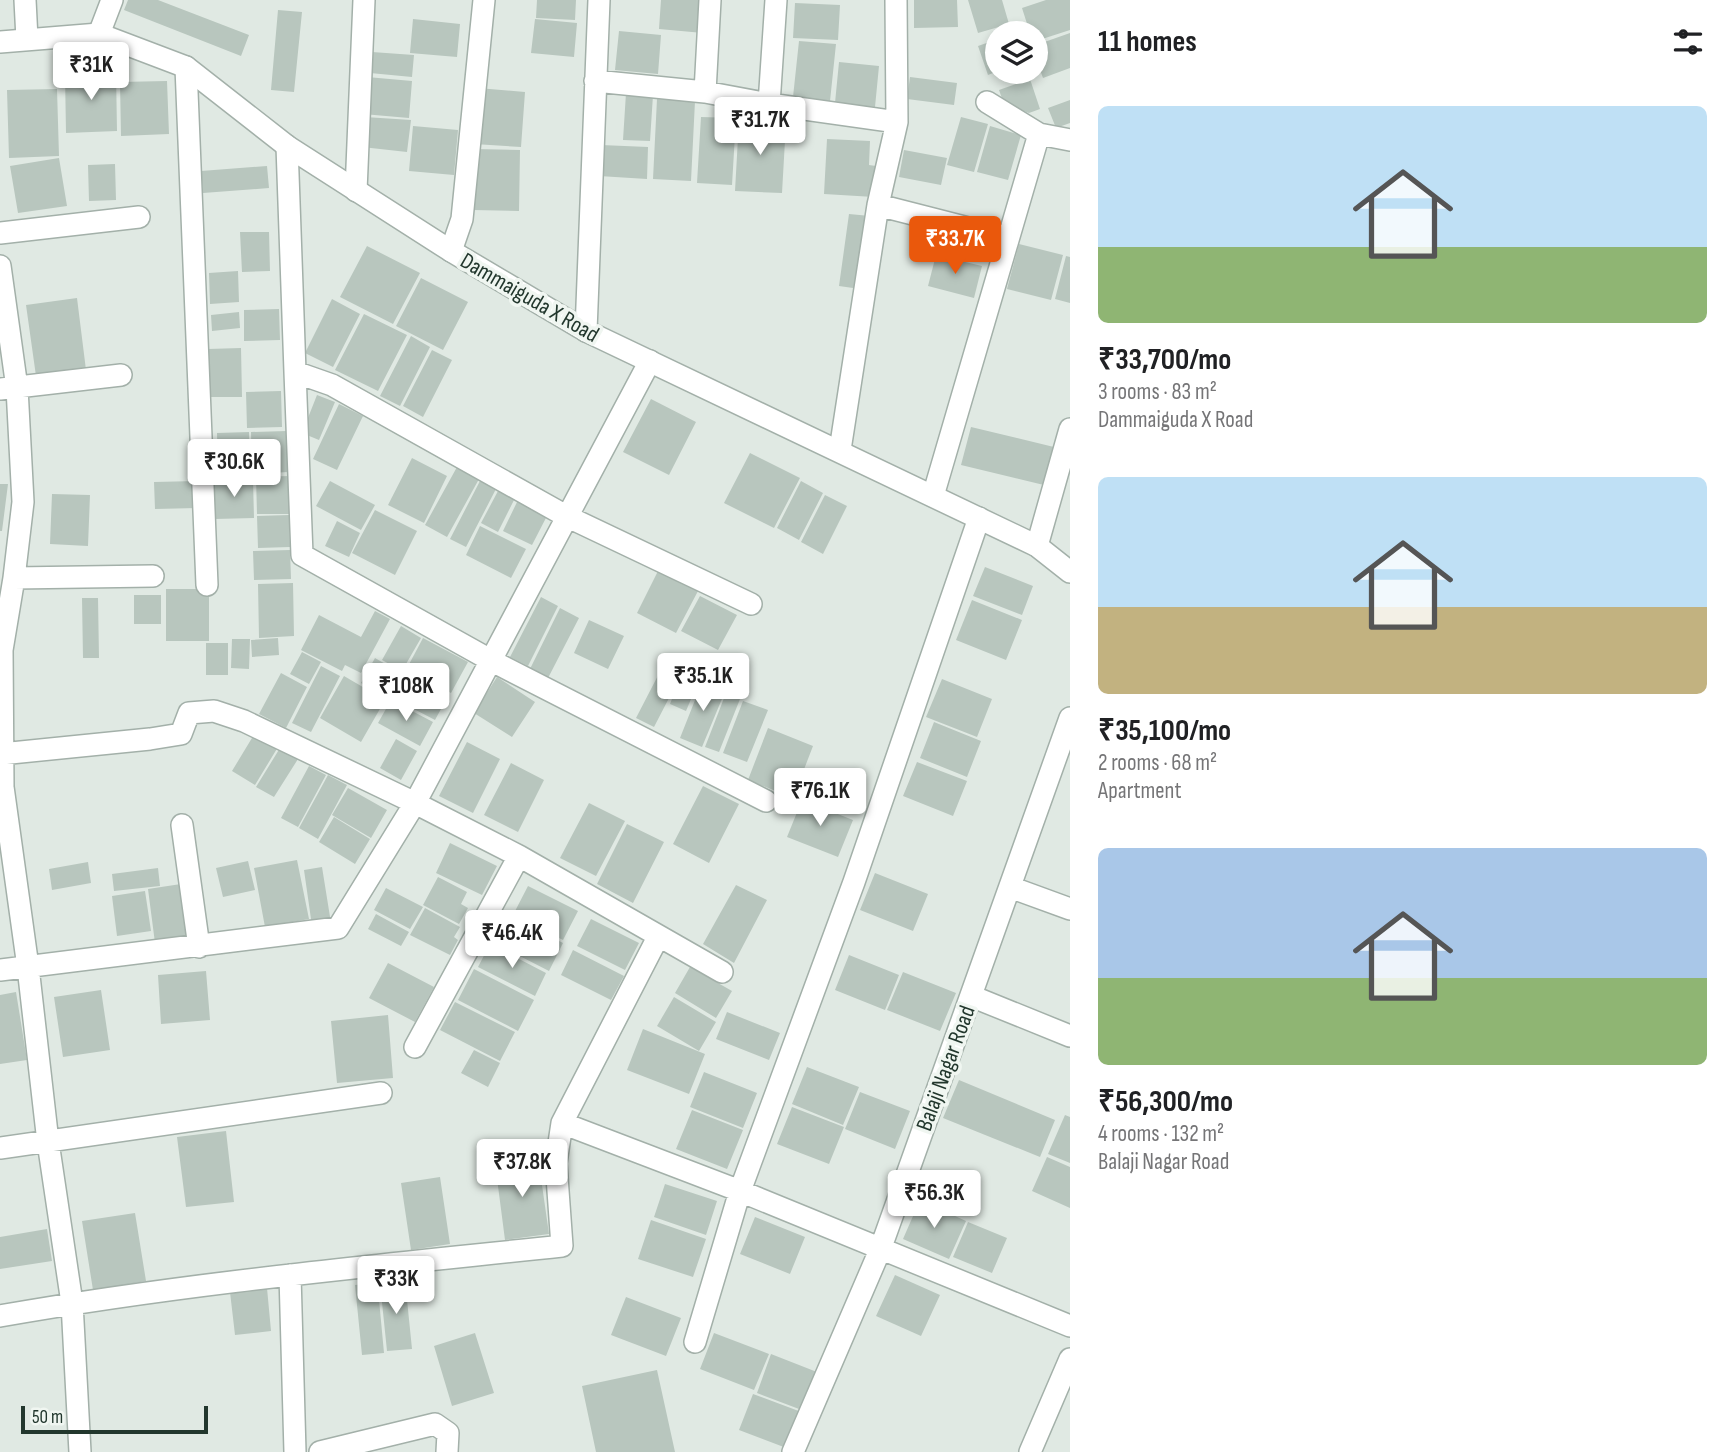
<!DOCTYPE html>
<meta charset="utf-8">
<style>
body{margin:0;font-family:"Sofia Sans Condensed",sans-serif;background:#f6f6f6;color:#202124;height:100vh;display:flex;flex-direction:column;font-size:26px;white-space:nowrap}
*{box-sizing:border-box;margin:0}
p{font-size:23px;color:#757577}
.icon{flex:none;width:38px;height:38px;fill:none;stroke:currentColor;stroke-width:2;stroke-linecap:round;stroke-linejoin:round}
.map{position:relative;flex:1;overflow:hidden}
.details{display:flex;flex-direction:column;background:#fff;width:665px}
.details>*{flex:none}
.tools{position:absolute;left:985px;top:21px;display:grid;gap:14px}
.tools a{display:grid;place-items:center;width:63px;height:63px;border-radius:50%;background:#fff;box-shadow:0 4px 10px #0003;font-size:35px}
.scale{position:absolute;left:21px;bottom:18px;width:187px;box-sizing:border-box;padding-left:7px;border:4px solid #22372d;border-top:0;font-size:19px;line-height:24px;white-space:nowrap;color:#22372d;-webkit-text-stroke:5px #f0f6f1;paint-order:stroke}
.price{position:absolute;translate:-50% -60px;padding:0 16px;border-radius:7px;background:#fff;color:#222;font-size:23px;line-height:46px;filter:drop-shadow(0 2px 4px #0008)}
.price::after{content:'';position:absolute;left:50%;top:42px;width:21px;height:16px;margin-left:-10px;background:inherit;clip-path:polygon(0 0,100% 0,50% 100%)}
.price.current{background:#ea580c;color:#fff}
ul{padding:0;list-style:none}
li{display:grid;align-content:center;gap:14px;height:371px;padding:0 28px}
li span{display:grid;place-items:center;height:217px;border-radius:10px;color:#555}
li>.icon{margin-inline-start:auto}
span .icon{width:126px;height:126px;fill:#fffc;stroke-width:1}
li b{font-size:30px}
h2{display:flex;justify-content:space-between;align-items:center;height:84px;padding:0 28px;font-size:30px}
main{display:flex;flex:1;min-height:0}
.map>svg:first-child{display:block}
</style>
<main>
<div class="map">
<svg width="1070" height="1452" viewBox="0 0 1070 1452">
<rect width="100%" height="100%" fill="#e0e9e3"/>
<path fill="#b8c6be" d="M128,0h30l91,35 -8,21 -117,-46z
M537,0h39l-1,20 -39,-2z
M661,0h45l-3,33 -44,-4z
M914,0h43l1,27 -44,1z
M968,0h34l7,24 -31,9z
M1046,0h24v30l-34,11v-8h-6l-8,-25z
M795,3l45,2 -2,35 -45,-2z
M278,10l24,2 -8,80 -23,-2z
M413,19l47,5 -3,33 -47,-4z
M535,19l42,4 -3,34 -43,-4z
M619,31l42,4 -3,39 -43,-4z
M1070,33v35l-27,10 -7,-19v-14z
M998,39v32l-10,4 -10,-29z
M799,41l37,3 -6,57 -37,-4z
M372,52l42,3 -2,22 -42,-4z
M839,62l40,4 -4,41 -40,-4z
M116,72l1,59 -51,2 -1,-59z
M367,77l45,4 -3,37 -46,-4z
M910,77l47,6 -3,22 -47,-6z
M1030,79l10,30 -11,4 -25,-9 -5,-14z
M167,81l2,53 -48,2 -1,-54z
M478,88l47,4 -4,55 -47,-3z
M57,89l2,67 -50,2 -2,-68z
M626,93l27,2 -3,46 -27,-1z
M657,99l38,2 -4,80 -38,-2z
M1070,100v23l-14,5 -8,-20z
M365,117l46,3 -4,32 -45,-5z
M701,117l35,1 -4,67 -35,-2z
M961,117l27,7 -14,48 -27,-7z
M739,120l47,3 -4,70 -47,-2z
M413,126l45,4 -4,45 -45,-4z
M990,126l31,9 -13,45 -31,-8z
M827,139l43,2 -1,24 7,1 -2,31 -50,-3z
M601,145l47,2 -1,32 -48,-3z
M474,149l46,1 -1,61 -46,-1z
M904,150l43,8 -6,27 -42,-8z
M59,158l8,48 -49,7 -8,-47z
M115,164l1,36 -27,1 -1,-36z
M267,166l2,22 -66,5 -2,-22z
M849,214l21,2 -10,73 -21,-3z
M240,232h29l1,39 -28,1z
M1019,244l44,11 -12,45 -44,-11z
M367,246l53,27 -27,51 -53,-27z
M936,255l46,11 -8,32 -46,-12z
M1066,256l4,1v46l-15,-4z
M238,271l1,31 -29,2 -1,-31z
M421,278l47,24 -25,48 -47,-24z
M77,298l9,72 -50,6 -10,-71z
M332,299l28,15 -27,53 -28,-14z
M279,309l1,31 -36,1v-31z
M239,312l1,16 -28,3 -1,-16z
M364,314l43,21 -29,56 -43,-21z
M411,336l19,11 -30,59 -20,-10z
M241,348l1,49h-33l-1,-48z
M432,350l20,10 -29,57 -20,-11z
M281,391l1,36 -35,1 -1,-36z
M317,395l18,7 -16,38 -17,-7z
M651,399l45,23 -27,53 -46,-23z
M339,404l24,12 -26,54 -24,-11z
M971,427l87,21 -10,38 -87,-21z
M287,431l1,41 -36,2 -1,-42z
M249,432l1,41 -32,1 -1,-41z
M750,453l50,25 -26,50 -50,-25z
M412,458l35,18 -23,47 -36,-18z
M457,467l22,12 -32,58 -22,-12z
M290,476l1,38h-34l-1,-37z
M481,479l16,8 -31,60 -16,-8z
M253,480l1,38 -39,1 -1,-38z
M197,481v27l-42,1 -1,-27z
M330,481l45,24 -14,25 -45,-24z
M801,481l22,12 -24,47 -22,-12z
M0,484h8l-6,47h-2z
M498,491l16,9 -16,32 -17,-9z
M52,494l38,1 -2,51 -38,-2z
M825,495l22,11 -24,48 -22,-12z
M518,500l30,14 -16,31 -29,-14z
M375,510l42,21 -22,44 -43,-22z
M289,515l1,32 -32,1 -1,-32z
M337,521l23,12 -11,24 -24,-11z
M480,526l46,23 -15,29 -45,-23z
M290,550l1,29 -37,1 -1,-29z
M985,567l48,19 -11,29 -49,-19z
M658,571l40,20 -22,42 -39,-20z
M293,583l1,53 -35,2 -1,-54z
M166,589h43v52h-43z
M134,595h27v29h-27z
M700,596l37,19 -19,35 -37,-19z
M541,597l17,9 -30,60 -18,-9z
M82,598h16l1,60h-16z
M972,600l50,20 -16,40 -50,-20z
M560,608l19,10 -32,62 -18,-9z
M375,611l15,8 -29,54 -16,-8 -3,6 -41,-21 18,-35 42,22z
M589,620l35,16 -16,33 -34,-16z
M401,626l20,12 -19,33 -20,-11z
M278,638l1,17 -27,2 -1,-17z
M423,638l45,24 -17,31 -45,-23z
M232,639h18l-1,30 -18,-1z
M206,643h22v32h-22z
M302,652l19,10 -12,22 -19,-10z
M375,658l26,15 -14,24 -26,-14z
M665,662l18,9 -29,56 -18,-9z
M321,666l19,10 -29,56 -19,-9z
M281,673l26,14 -21,41 -27,-14z
M405,673l43,23 -13,24 -44,-23z
M682,673l17,7 -13,31 -16,-7z
M344,676l41,24 -24,42 -41,-24z
M497,677l38,25 -23,35 -38,-24z
M942,679l50,20 -15,38 -51,-20z
M703,680l23,9 -24,58 -22,-9z
M726,693l14,6 -21,53 -14,-5z
M391,700l42,22 -13,24 -42,-23z
M743,701l25,9 -21,52 -24,-9z
M934,722l47,19 -14,36 -47,-19z
M768,728l45,18 -20,52 -45,-18z
M255,733l23,14 -23,38 -23,-14z
M396,739l21,12 -16,29 -21,-12z
M467,742l33,17 -27,54 -34,-17z
M280,748l18,11 -24,38 -18,-10z
M917,762l50,19 -14,35 -50,-20z
M511,763l33,17 -26,52 -34,-17z
M309,766l17,9 -28,52 -17,-9z
M328,775l19,10 -29,54 -19,-11z
M703,786l36,18 -30,59 -36,-19z
M348,788l39,22 -16,28 -39,-23z
M802,800l51,20 -15,37 -51,-20z
M589,803l36,18 -29,55 -36,-18z
M334,817l36,22 -15,25 -36,-22z
M627,824l37,18 -31,61 -36,-19z
M450,843l47,23 -15,29 -46,-22z
M297,860l12,59 -44,8 -11,-59z
M248,861l7,29 -32,7 -7,-29z
M88,862l3,21 -39,7 -3,-21z
M322,867l9,56 -19,3 -8,-56z
M158,868l2,18 -46,5 -2,-17z
M875,873l53,21 -15,37 -53,-21z
M438,877l29,15 -6,12 7,4 -9,16 -36,-19z
M181,884l7,55 -33,4 -7,-54z
M736,885l31,15 -33,63 -31,-19z
M528,886l50,25 -15,29 -50,-25z
M386,888l37,19 -13,22 -36,-19z
M145,891l6,40 -34,5 -5,-40z
M425,908l35,19 -6,10 4,3 -8,15 -40,-20z
M376,914l33,18 -8,14 -33,-17z
M510,916l53,27 -14,28 -53,-27z
M591,919l48,24 -14,27 -48,-24z
M490,944l56,29 -11,23 -57,-29z
M573,950l51,26 -13,24 -50,-25z
M849,955l50,20 -14,35 -50,-20z
M388,963l46,24 -19,35 -46,-24z
M690,967l42,24 -16,27 -41,-25z
M474,969l60,31 -16,31 -60,-31z
M206,971l4,49 -49,4 -3,-49z
M903,972l53,21 -16,38 -53,-21z
M101,990l9,60 -47,7 -9,-60z
M16,992l11,68 -27,4v-69z
M674,997l42,25 -17,29 -42,-25z
M455,1002l60,30 -15,29 -60,-31z
M727,1012l53,21 -11,27 -53,-21z
M388,1015l5,63 -56,5 -6,-62z
M643,1029l62,25 -16,40 -62,-24z
M474,1050l26,13 -12,24 -27,-14z
M807,1067l52,20 -16,38 -51,-21z
M704,1072l53,21 -14,35 -53,-21z
M959,1080l96,40 -15,37 -97,-39z
M860,1092l50,19 -15,38 -50,-20z
M792,1107l52,20 -15,37 -52,-20z
M692,1110l51,20 -16,39 -51,-20z
M1065,1115l5,2v46l-22,-9z
M226,1131l8,71 -48,5 -9,-70z
M538,1157l11,77 -44,6 -10,-77z
M1047,1157l23,10v41l-38,-17z
M440,1177l10,67 -39,6 -10,-67z
M665,1184l52,17 -11,34 -52,-18z
M920,1200l46,21 -17,38 -46,-20z
M135,1213l11,68 -53,9 -11,-69z
M755,1217l50,20 -15,37 -50,-20z
M651,1220l55,19 -13,38 -55,-18z
M968,1222l39,16 -15,35 -39,-16z
M47,1229l5,32 -52,8v-32z
M895,1275l45,20 -19,41 -45,-20z
M405,1280l7,69 -25,2 -7,-68z
M366,1284l1,6 11,-1 6,64 -22,2 -7,-70z
M267,1288l4,43 -36,4 -5,-43z
M626,1297l55,21 -15,38 -55,-21z
M475,1333l19,60 -42,13 -18,-60z
M714,1333l55,21 -15,36 -54,-21z
M771,1354l51,20 -15,38 -50,-19z
M657,1370l18,82h-79l-14,-66z
M753,1394l51,19 -15,36 -50,-19z"/>
<g fill="none" stroke-linecap="round" stroke-linejoin="round">
<defs>
<path id="minor" d="M25,0l2,39
M99,34l13,-34
M186,67l21,518
M595,81l110,11 64,12 128,18 -1,-122
M705,92l5,-92
M987,102l52,32 31,6
M769,104l7,-104
M287,146l8,226
M356,191l8,-191
M878,205l129,33
M0,233l139,-16
M451,251l11,-32 22,-219
M0,266l17,122 6,114 -9,76 -12,72 1,137 25,180 20,175 24,161 8,149
M586,331l13,-331
M0,389l121,-14
M840,450l38,-245 19,-83
M933,496l106,-362
M1037,546l33,-117
M14,578l139,-2
M751,604l-185,-88 -234,-131 -37,-13 7,183 190,106 274,140
M1,754l149,-15 31,-5 8,-21 25,-2 30,10 171,82 104,53 203,116
M182,825l17,122
M1010,887l60,22
M0,970l338,-42 77,-125 235,-442
M971,996l99,40
M415,1047l104,-191
M562,1123l178,68 330,135
M0,1148l381,-55
M290,1275l5,177
M0,1316c186,-33 374,-50 562,-70l-6,-83 6,-40 96,-186
M695,1342l45,-151 114,-309 125,-364
M320,1452l115,-28 13,9 -1,19
M793,1452l87,-202 190,-532
M1030,1452l40,-93"/>
<path id="tertiary" d="M0,42l99,-8 87,33 101,79 164,105 135,80 451,215 33,26"/>
</defs>
<use href="#minor" stroke="#a3b0a9" stroke-width="24"/>
<use href="#tertiary" stroke="#a3b0a9" stroke-width="24"/>
<use href="#minor" stroke="#fff" stroke-width="21"/>
<use href="#tertiary" stroke="#fff" stroke-width="21"/>
</g>
<g text-anchor="middle" stroke-width="7" stroke-linejoin="round" paint-order="stroke">
<g font-size="23" fill="#22372d" stroke="#f0f6f1">
<text transform="translate(530 297) rotate(30)" y="8">Dammaiguda X Road</text>
<text transform="translate(945 1068) rotate(-70)" y="8">Balaji Nagar Road</text>
</g>
</g>
</svg>
<div class="tools">
<a><svg class="icon" aria-label="layers" viewBox="0 0 24 24"><path d="M12 4l9 5-9 5-9-5zM3 14l9 5 9-5"/></svg></a>
</div>
<div class="scale">50 m</div>
<b class="price" style="left:91px;top:102px">₹31K</b>
<b class="price" style="left:760px;top:157px">₹31.7K</b>
<b class="price current" style="left:955px;top:276px">₹33.7K</b>
<b class="price" style="left:234px;top:499px">₹30.6K</b>
<b class="price" style="left:703px;top:713px">₹35.1K</b>
<b class="price" style="left:406px;top:723px">₹108K</b>
<b class="price" style="left:820px;top:828px">₹76.1K</b>
<b class="price" style="left:512px;top:970px">₹46.4K</b>
<b class="price" style="left:522px;top:1199px">₹37.8K</b>
<b class="price" style="left:934px;top:1230px">₹56.3K</b>
<b class="price" style="left:396px;top:1316px">₹33K</b>
</div>
<section class="details">
<h2>11 homes<svg class="icon" aria-label="filters" viewBox="0 0 24 24"><path d="M4 7h16M4 17h16"/><circle cx="9" cy="7" r="2"/><circle cx="15" cy="17" r="2"/></svg></h2>
<ul>
<li><span style="background:linear-gradient(#bfe0f5 65%,#8fb573 0)"><svg class="icon" aria-label="home" viewBox="0 0 24 24"><path d="M3 11l9-7 9 7M6 9v11h12V9"/></svg></span><div><b>₹33,700/mo</b><p>3 rooms · 83 m²</p><p>Dammaiguda X Road</p></div></li>
<li><span style="background:linear-gradient(#bfe0f5 60%,#c2b280 0)"><svg class="icon" aria-label="home" viewBox="0 0 24 24"><path d="M3 11l9-7 9 7M6 9v11h12V9"/></svg></span><div><b>₹35,100/mo</b><p>2 rooms · 68 m²</p><p>Apartment</p></div></li>
<li><span style="background:linear-gradient(#a9c7e8 60%,#8fb573 0)"><svg class="icon" aria-label="home" viewBox="0 0 24 24"><path d="M3 11l9-7 9 7M6 9v11h12V9"/></svg></span><div><b>₹56,300/mo</b><p>4 rooms · 132 m²</p><p>Balaji Nagar Road</p></div></li>
</ul>
</section>
</main>
